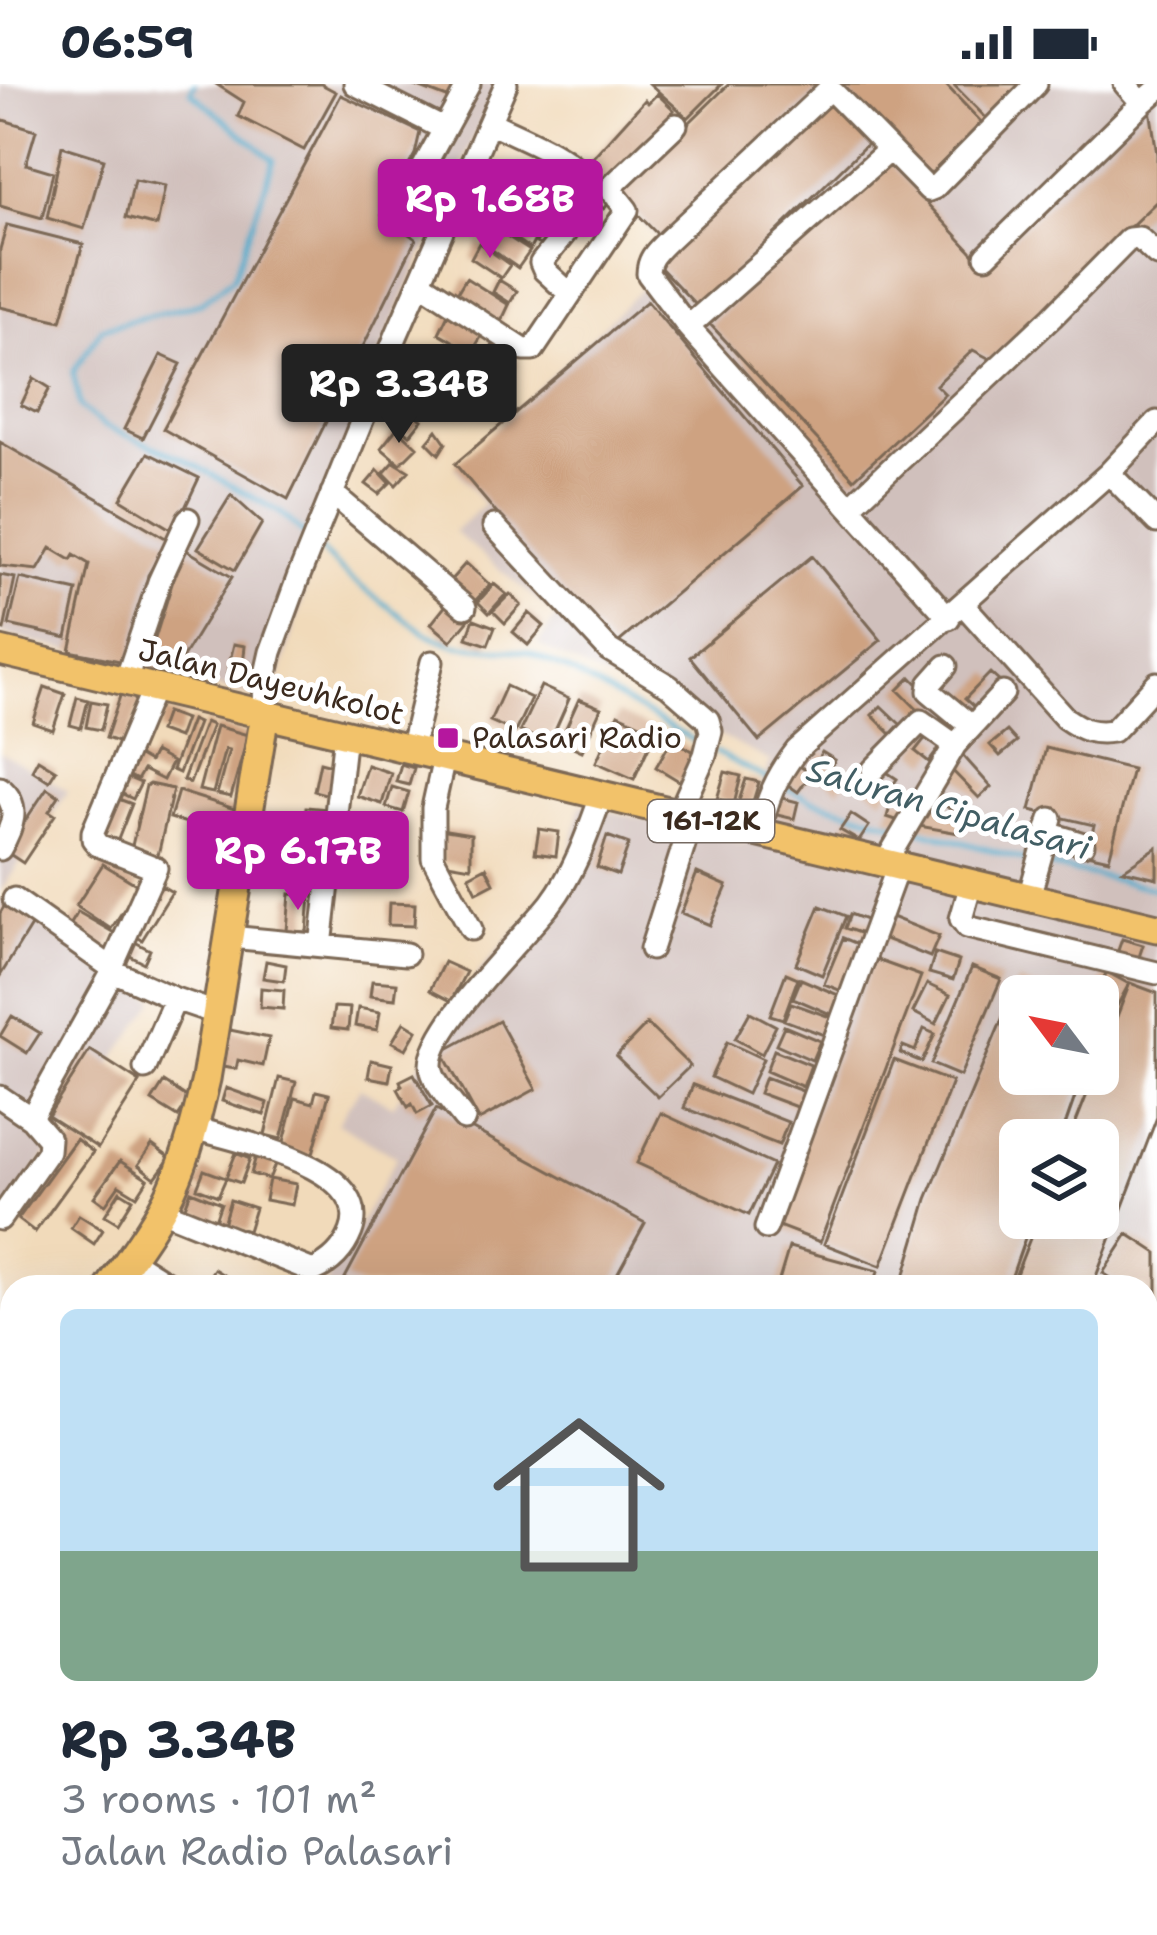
<!DOCTYPE html>
<meta charset="utf-8">
<style>
body{margin:0;font-family:"Shantell Sans",sans-serif;background:#f6f6f7;color:#1f2937;height:100vh;display:flex;flex-direction:column;font-size:45px;white-space:nowrap}
*{box-sizing:border-box;margin:0}
p{font-size:39px;color:#747a83}
.icon{flex:none;width:66px;height:66px;fill:none;stroke:currentColor;stroke-width:2;stroke-linecap:round;stroke-linejoin:round}
.map{position:relative;flex:1;overflow:hidden}
.side{position:absolute;left:0px;top:1191px;width:1158px;height:660px;display:flex;flex-direction:column;background:#fff;border-radius:36px 36px 0 0;box-shadow:0 12px 48px #0002}
.side>*{flex:none}
.needle{width:78px;rotate:302deg}
.controls{position:absolute;left:999px;top:891px;display:grid;gap:24px}
.controls a{display:grid;place-items:center;width:120px;height:120px;border-radius:18px;background:#fff;box-shadow:0 12px 48px #0002;font-size:60px}
.price{position:absolute;translate:-50% -102px;padding:0 27px;border-radius:12px;background:#b5179e;color:#fff;font-size:39px;line-height:78px;filter:drop-shadow(0 3px 6px #0008)}
.price::after{content:'';position:absolute;left:50%;top:72px;width:36px;height:27px;margin-left:-18px;background:inherit;clip-path:polygon(0 0,100% 0,50% 100%)}
.price.selected{background:#222;color:#fff}
ul{padding:0;list-style:none}
li{display:grid;align-content:center;gap:24px;height:636px;padding:0 60px}
li span{display:grid;place-items:center;height:372px;border-radius:18px;color:#555}
li>.icon{margin-inline-start:auto}
span .icon{width:216px;height:216px;fill:#fffc;stroke-width:1}
li b{font-size:51px}
.status{display:flex;justify-content:space-between;align-items:center;height:84px;padding:0 60px;background:#fff;direction:ltr}
.status svg{height:33px;fill:currentColor}
.map>svg:first-child{display:block}
</style>
<div class="status"><b>06:59</b><svg viewBox="0 0 49 12"><path d="M0 12V9h3v3zM5 12V6h3v6zM10 12V3h3v9zM15 12V0h3v12zM26 1h20v11H26zM47 4h2v5h-2z"/></svg></div>
<div class="map">
<svg width="1157" height="1851" viewBox="0 0 1157 1851">
<rect width="100%" height="100%" fill="#fff"/>
<filter id="ink" filterUnits="userSpaceOnUse"><feTurbulence type="fractalNoise" baseFrequency=".00833" numOctaves="2"/><feDisplacementMap in="SourceGraphic" scale="24" xChannelSelector="R" yChannelSelector="G"/><feConvolveMatrix kernelMatrix="1 2 1 2 8 2 1 2 1" color-interpolation-filters="sRGB"/></filter>
<filter id="wash" filterUnits="userSpaceOnUse"><feTurbulence type="fractalNoise" baseFrequency=".004" numOctaves="4" result="noise"/><feDisplacementMap in="SourceGraphic" scale="48" xChannelSelector="R" yChannelSelector="G"/><feGaussianBlur stdDeviation="2.7" result="paint"/><feColorMatrix in="noise" values="0 0 0 0 0 0 0 0 0 0 0 0 0 0 0 0 0 1.4 0 .05"/><feComposite in="paint" operator="in"/></filter>
<g filter="url(#wash)">
<rect width="100%" height="100%" fill="#f1daba"/>
<path fill="#d0c0bc" fill-rule="evenodd" d="M0,0h497l-132,304 -92,313 -273,-68z
M743,0h414v1251l-11,-2v-46h-822l73,-130 -60,-34 23,-35 33,18 86,-135 85,-92 17,-75 163,39 26,-82 -232,-116 19,-29 -103,-84 30,-28 -29,-36 191,-184 13,-45 -46,-45zM1020,912h78v78h-78zM1020,1056h78v78h-78z
M0,668l68,39 -68,101z
M0,816l156,100 -156,221z
M0,1560l12,9v270h278l3,12h-293z"/>
<path fill="#4dabcc" stroke="#446a75" stroke-width="3" d="M1146,1290l11,4v110l-11,-4z
M177,1839h88l11,7 -4,5h-105z"/>
<g fill="none" stroke-linecap="round" stroke-linejoin="round">
<path stroke="#4dabcc" stroke-width="4.5" d="M194,0l-3,8 83,68 -40,117 -33,26 -99,25 -29,44 7,35 23,19 79,32 99,55 24,22
M317,463l32,31 76,55 29,12 74,7 39,18 133,74
M715,668l54,28
M785,703l26,13 88,25
M916,745l116,33
M1043,781l114,24"/>
</g>
<g id="blocks">
<path fill="#cea281" d="M216,0h105l15,8 -32,58 -66,-34 6,-14z
M410,0h51l-6,17z
M650,0h72l-34,34z
M729,0h95l-161,156 -46,-47z
M839,0h106l38,40 -56,53z
M953,0h71l-36,36z
M657,10l17,16 -69,75 -21,-18 61,-67 3,3z
M341,11l79,37 -5,22 -33,61 34,24 -128,260 -125,-70z
M829,14l41,43 -171,167 -41,-43z
M1150,25l7,45v47l-165,159 -19,-10 -37,35 9,9 -91,85 -144,-155 177,-164 96,104z
M0,35l36,11 -10,34 27,8 -11,46 -42,-12z
M62,62l42,13 -20,70 -37,-11z
M514,92l39,25 -8,13 -40,-25z
M134,96l31,6 -8,40 -31,-8z
M596,99l16,16 -8,10 -8,-7 -6,9 -10,-8z
M504,107l43,27 -17,31 -16,-11 10,-13 -30,-19z
M552,128l15,8 -20,28 -11,-5z
M7,141l76,19 -22,77 -61,-14v-58z
M496,145l34,22 -12,17 -33,-23z
M479,159l31,22 -9,13 -30,-20z
M466,194l43,27 -9,19 -45,-28z
M499,196l18,11 -7,12 -17,-11z
M647,217l156,185 -192,163 -156,-185z
M451,224l33,24 -12,20 -33,-19z
M496,257l22,23 -22,19 -17,-18z
M456,262l16,9 -8,13 -17,-9z
M430,268l29,16 -12,15 -24,-12 28,19 -15,24 -33,-23 10,-27 5,3z
M161,271l20,9 -38,74 -19,-9z
M34,294l16,10 -13,25 -16,-8z
M410,325l12,11 -12,15 -13,-11z
M397,344l20,19 -17,17 -19,-16z
M437,346l9,13 -7,11 -12,-12z
M0,358l169,98 -21,35 -18,88 -60,-12 19,-87 -15,-9 -3,5 -20,-12 -13,22 -38,-4z
M148,369l51,25 -25,53 -53,-32z
M394,378l15,9 -13,14 -12,-12z
M378,386l12,13 -11,11 -13,-10z
M231,411l31,28 -27,47 -37,-22z
M183,464l49,29 -58,95 -27,-8z
M812,472l69,84 -122,101 -69,-84z
M466,479l24,22 -18,19 -23,-22z
M0,491l15,3 -11,52 -4,-1z
M20,494l57,13 -10,47 -58,-13z
M494,500l12,10 -17,19 -11,-11z
M510,510l11,11 -16,18 -12,-12z
M450,516l21,17 -20,24 -20,-17z
M529,529l15,13 -16,19 -15,-13z
M474,535l21,8 -7,18 -21,-7z
M234,560l11,2 -3,30 -15,-3z
M990,589l11,10 -25,26 -11,-10z
M911,593l35,36 -13,12 -35,-35z
M506,602l25,12 -16,34 -25,-11z
M541,602l28,13 -20,45 -29,-13z
M45,603l20,7 -12,36 -20,-7z
M121,609l20,6 -15,46 -20,-7z
M77,613l11,3 -7,28 -11,-3z
M579,615l22,9 -19,43 -22,-10z
M91,617l16,3 -6,26 -15,-3z
M881,622l19,18 -9,10 -19,-19z
M166,628l19,7 -7,19 -19,-7z
M618,630l38,17 -22,48 -38,-17z
M191,636l7,3 -19,50 -7,-3z
M205,638l7,3 -22,58 -7,-3z
M216,642l32,9 -17,62 -14,-3 12,-44 -4,-1 -12,44 -14,-3z
M1007,647l10,11 -17,14 -10,-11z
M930,648l14,10 -15,20 -14,-11z
M672,655l29,17 -17,28 -28,-17z
M1046,664l86,21 -23,90 -22,-5 7,-29 -64,-15z
M959,667l32,36 -12,11 -33,-34z
M132,668l17,10 5,-10 18,10 -9,18 -20,-10 -6,10 -16,-9z
M822,668l13,8 -11,18 -13,-8z
M38,675l18,11 -7,11 -17,-11z
M320,678l16,4 -7,29 -15,-4z
M794,678l17,12 -13,18 -17,-12z
M401,680l13,4 -5,17 -13,-3z
M367,681l24,8 -9,31 -25,-8z
M879,683l18,12 -14,20 -18,-12z
M835,684l13,9 -9,13 -13,-9z
M725,688l16,4 -7,28 -17,-5z
M124,692l17,7 -8,16 -16,-8z
M746,695l13,3 -8,26 -13,-4z
M149,700l24,5 -17,75 -25,-14 15,-64z
M392,703l17,5 -6,20 -17,-5z
M47,704l12,8 -10,15 6,4 -32,48 -18,-12z
M178,707l60,19 -8,26 -60,-18z
M931,710l33,26 -5,13 -46,-8z
M893,712l18,5 -6,22 -18,-6z
M113,713l19,7 -15,38 -18,-7z
M778,713l20,5 -4,17 -21,-5z
M306,723l23,2 -1,19 -24,-1z
M851,730l18,12 -10,15 -19,-11z
M381,744l24,3 -3,19 -23,-2z
M440,745l31,5v33l-29,-5z
M539,745l20,3 -3,24 -21,-3z
M276,748l27,4 -3,18 -27,-4z
M607,752l22,8 -11,31 -21,-8z
M1157,763v31l-34,-8z
M103,780l36,22 -28,43 -35,-23z
M486,783l8,16 -17,9 -8,-16z
M697,789l30,13 -17,39 -29,-12z
M162,802l10,6 -30,48 -10,-6z
M290,810l20,2 -3,36 -20,-1z
M6,819l28,18 -34,55v-63z
M389,819l26,1 -1,22 -26,-1z
M820,822l26,10 -24,59 -26,-11z
M78,828l38,22 -12,20 -38,-22z
M850,830l26,10 -5,13 -26,-9z
M889,832l50,20 -9,21 -50,-20z
M843,854l20,8 -19,46 -20,-8z
M1122,855l21,6 -7,21 -21,-7z
M131,856l19,10 -6,13 -20,-10z
M935,869l24,8 -6,19 -24,-7z
M874,875l47,17 -101,266 -47,-18z
M266,877l20,4 -2,16 -21,-3z
M444,878l22,10 -15,29 -21,-11z
M972,883l29,12 -41,97 -29,-12z
M1107,888l22,12 -12,22 -22,-13z
M786,889l12,5 -15,41 -13,-4z
M801,895l42,18 -8,19 -42,-18z
M372,897l25,2 -2,16 -25,-3z
M1018,897l36,15h-34v78h63l-23,66h-40v78h12l-24,69h-107l26,-88z
M1130,899l27,10v124l-65,170h-81l27,-69h60v-78h-29l26,-66h3v-9z
M927,900l23,11 -14,29 -23,-12z
M261,904l23,2 -1,19 -23,-2z
M791,919l39,14 -6,18 -40,-15z
M334,923l16,1 -2,22 -17,-2z
M358,924l22,4 -3,18 -22,-4z
M750,928l26,14 -14,28 -27,-15z
M12,932l28,17 -13,20 -27,-17z
M499,937l37,68 -57,31 -37,-68z
M404,938l13,8 -11,19 -14,-7z
M647,940l43,42 -32,31 -42,-41z
M784,942l36,15 -8,19 -36,-16z
M924,945l11,5 -13,28 -22,-9 3,-7 12,5z
M230,946l39,8 -6,28 -25,-6 -2,9 -14,-2z
M727,958l36,17 -16,35 -36,-17z
M90,966l50,32 -42,66 -50,-32z
M774,966l37,15 -8,22 -37,-16z
M371,976l21,5 -3,16 -21,-4z
M894,976l58,22 -71,184 -57,-22z
M414,990l18,32 -15,8 -5,-10 -4,3 -10,-18 4,-3 -2,-5z
M765,993l40,15 -6,16 -40,-15z
M279,994l17,4 -15,57 -16,-4z
M164,998l26,17 -12,18 -26,-16z
M693,1001l95,37 -9,23 -95,-37z
M226,1004l42,15 -4,12 -42,-14z
M316,1007l13,3 -17,63 -30,-7 13,-52 18,5z
M436,1025l209,114 -35,64h-249l-16,-9z
M661,1029l112,52 -24,50 -112,-52z
M76,1055l17,13 -58,80 -17,-13z
M152,1061l18,13 -15,20 -17,-13z
M236,1069l14,6 -9,24 -15,-5z
M256,1072l20,6 -7,17 -18,-5z
M120,1077l28,18 -11,17 -18,-11 -14,20 -11,-8z
M204,1086l22,8 -8,18 -21,-8z
M269,1095l27,5 -4,21 -27,-5z
M120,1107l13,8 -15,24 -13,-8z
M191,1107l30,12 -6,17 -31,-11z
M230,1116l25,8 -7,23 -25,-7z
M79,1131l24,15 -9,14 -23,-16z
M1128,1150l29,19v55l-11,-7v-14h-21l-22,-14z
M789,1163l89,24 -4,16h-97z
M214,1185l29,18h-41z
M3,1259l9,6v40l-12,-10v-32z
M6,1495l6,4v30l-12,-10v-17z
M0,1570l12,8v108l-12,-8z
M11,1723l1,1v76l-12,-4v-40z
M0,1798l12,5v24l-12,-5z
M845,1839h36l3,2 -7,10h-19l1,-2z"/>
</g>
</g>
<g filter="url(#ink)">
<use href="#blocks" fill-opacity="0" stroke="#7b6855" stroke-width="3"/>
<g fill="none" stroke-linecap="round" stroke-linejoin="round">
<defs>
<path id="minor" d="M355,0l89,45
M1125,0l17,19 15,-13
M490,38c26,14 81,33 96,58l-12,37 -9,16 -24,30 3,7 26,24
M405,117l64,-117
M986,172l156,-153
M420,198l104,68h9l94,-140 -15,-19v-5l64,-61
M688,243l201,-177
M1109,389l48,49
M332,409l133,114
M850,423l202,-190 77,-78 10,-1 18,17
M494,442l115,124 60,36 39,34 3,11 -6,24 -26,58
M964,521l101,113c17,12 27,16 48,13l44,-48
M949,534l-261,-291 -40,-53c0,-15 8,-22 18,-32l160,-150 8,1 95,97 5,-2 102,-104
M946,582l-16,18 -1,7 42,35
M126,596l33,-98 29,-63
M154,603l-61,145v7l5,6 58,23 -42,94 -1,9 62,28 41,14
M265,629l-1,-30 7,-31 27,-74 99,-244 109,-250
M411,666l21,-88
M444,674l-11,50v50l38,71
M873,686l48,-49 34,24
M0,704c22,18 12,40 0,61
M760,749c6,-33 16,-56 37,-83l312,-277 48,-51
M1048,749l35,11
M885,779l70,-118 48,-52
M971,800l-10,35 6,8 190,46
M1029,813l22,-78
M14,815l98,69
M230,853l176,17
M321,862l24,-212
M651,865l42,-132
M145,984l30,-69
M0,1013l31,21
M464,1035c-10,-14 -33,-37 -33,-54 0,-39 95,-130 120,-162 25,-33 37,-71 51,-109
M161,1126l152,61c18,-8 31,-21 38,-39 25,-65 -115,-91 -157,-104
M0,1135l48,-68 1,-12 -18,-21 82,-147
M766,1144l132,-362
M129,1175l44,28
M0,1304l12,10
M0,1418l12,11
M1146,1437l11,3
M0,1696l12,5
M485,1839v12
M888,1839l11,12
M624,1851l12,-12
M818,1851l11,-12
M915,1851l10,-12"/>
<path id="major" d="M0,567l1157,277
M110,1203c21,-31 46,-63 62,-98 16,-35 25,-72 34,-110l59,-366
M0,1367l12,-18
M0,1549l12,9
M77,1851l3,-12"/>
</defs>
<use href="#minor" stroke="#7b6855" stroke-width="27"/>
<use href="#major" stroke="#7b6855" stroke-width="33"/>
<use href="#minor" stroke="#fff" stroke-width="21"/>
<use href="#major" stroke="#f2c26a" stroke-width="27"/>
</g>
</g>
<rect fill="#b5179e" stroke="#fff" stroke-width="4.5" x="436" y="642" width="24" height="24" rx="6"/>
<g text-anchor="middle" stroke-width="10" stroke-linejoin="round" paint-order="stroke">
<rect fill="#fff" stroke="#766a62" stroke-width="3" x="648" y="716" width="126" height="42" rx="9"/>
<g font-size="27" font-weight="bold" fill="#3b2a1e">
<text x="711" y="746">161-12K</text>
</g>
<g font-size="30" fill="#3b2a1e" stroke="#fff">
<text transform="translate(271 598) rotate(14)" y="10">Jalan Dayeuhkolot</text>
</g>
<g font-size="30" fill="#3b2a1e" stroke="#fff" text-anchor="start">
<text x="472" y="664">Palasari Radio</text>
</g>
<g font-size="33" font-style="italic" fill="#425e64" stroke="#fff">
<text transform="translate(949 724) rotate(16)" y="12">Saluran Cipalasari</text>
</g>
</g>
</svg>
<div class="controls">
<a><svg class="needle" viewBox="-14 -14 28 28"><path d="M0-13l5 13h-10z" fill="#e53935"/><path d="M0 13l5-13h-10z" fill="#747a83"/></svg></a>
<a><svg class="icon" aria-label="layers" viewBox="0 0 24 24"><path d="M12 4l9 5-9 5-9-5zM3 14l9 5 9-5"/></svg></a>
</div>
<b class="price" style="left:490px;top:177px">Rp 1.68B</b>
<b class="price selected" style="left:399px;top:362px">Rp 3.34B</b>
<b class="price" style="left:298px;top:829px">Rp 6.17B</b>
<section class="side">
<ul>
<li><span style="background:linear-gradient(#bfe0f5 65%,#7fa58c 0)"><svg class="icon" aria-label="home" viewBox="0 0 24 24"><path d="M3 11l9-7 9 7M6 9v11h12V9"/></svg></span><div><b>Rp 3.34B</b><p>3 rooms · 101 m²</p><p>Jalan Radio Palasari</p></div></li>
</ul>
</section>
</div>
